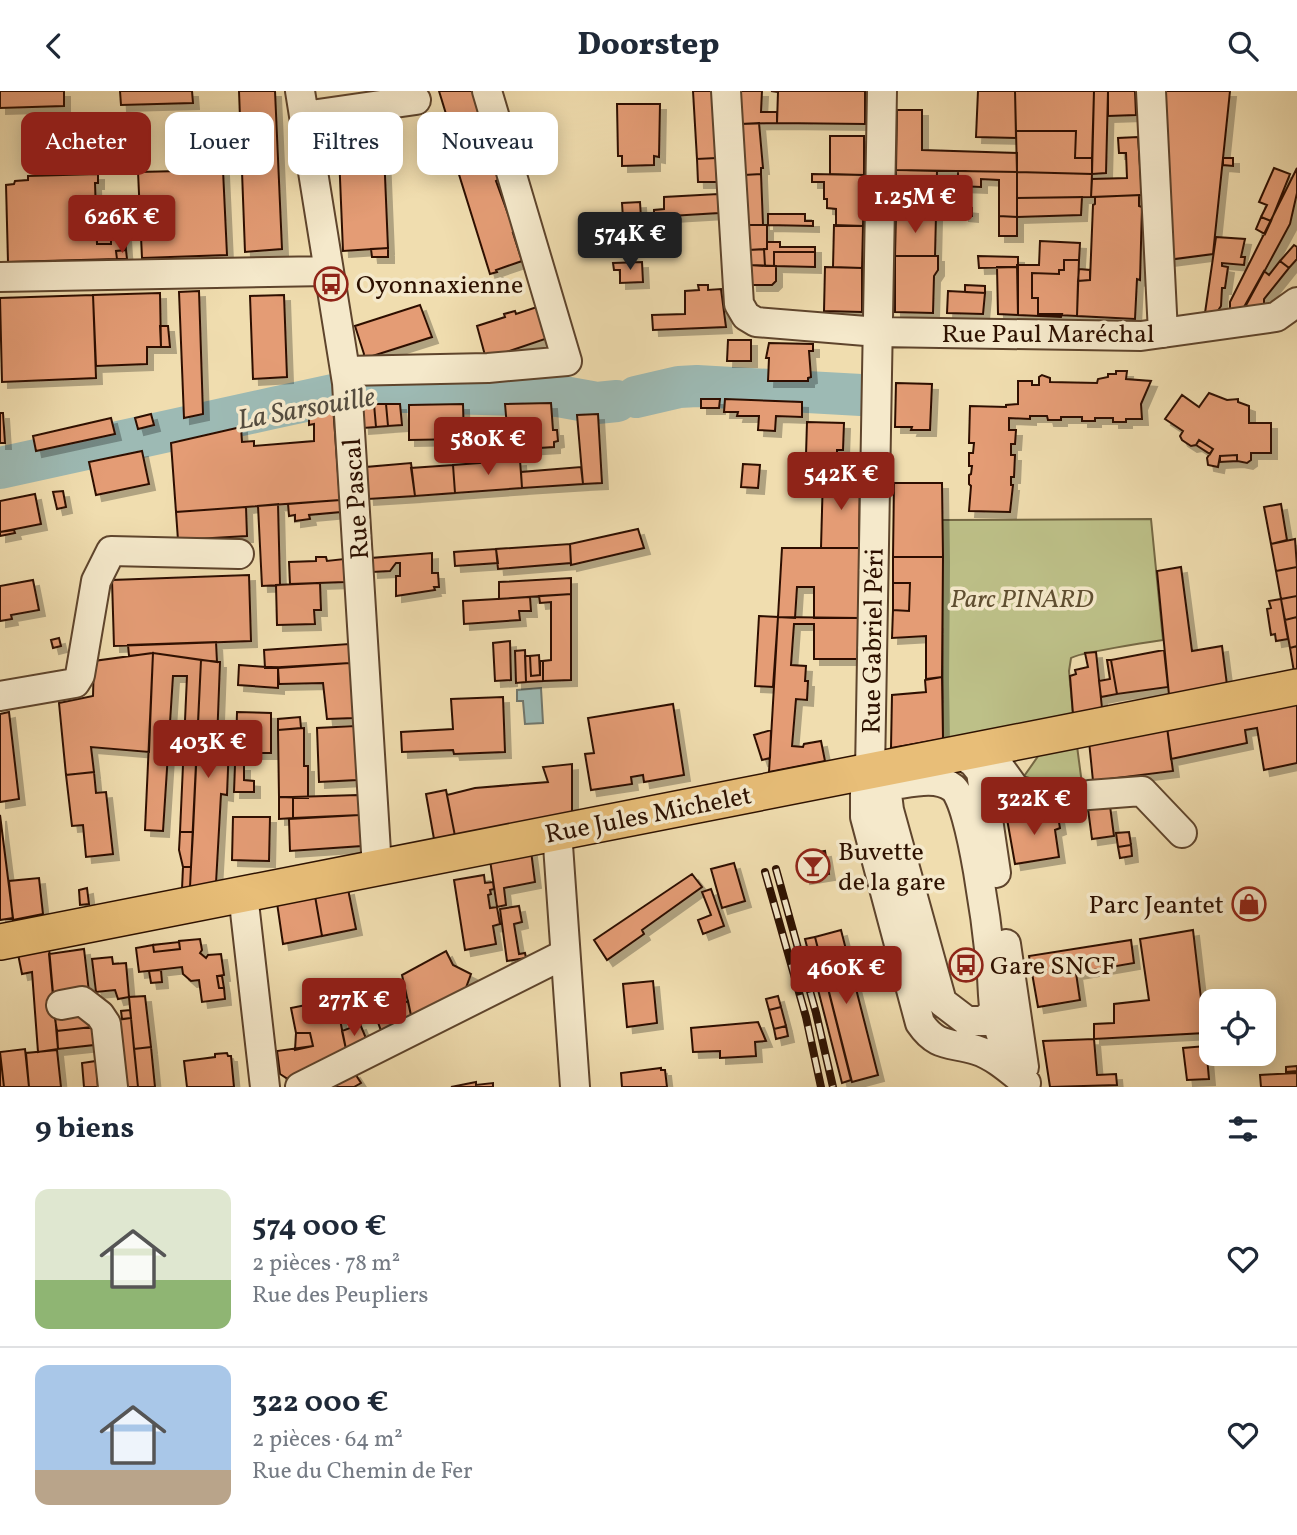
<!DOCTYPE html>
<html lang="fr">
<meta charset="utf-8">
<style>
body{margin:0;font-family:Vollkorn,serif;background:#f2f2f3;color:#1f2937;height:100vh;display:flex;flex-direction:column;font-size:26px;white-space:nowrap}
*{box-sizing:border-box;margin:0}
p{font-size:23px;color:#747a83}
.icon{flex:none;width:38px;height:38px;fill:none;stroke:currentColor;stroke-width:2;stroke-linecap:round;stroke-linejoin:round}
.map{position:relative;height:996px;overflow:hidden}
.side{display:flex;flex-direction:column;background:#fff;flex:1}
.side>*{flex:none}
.top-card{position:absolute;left:21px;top:21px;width:700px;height:63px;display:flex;gap:14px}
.controls{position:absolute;left:1199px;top:898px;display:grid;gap:14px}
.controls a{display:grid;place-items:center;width:77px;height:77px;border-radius:14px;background:#fff;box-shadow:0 4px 18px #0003;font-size:35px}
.price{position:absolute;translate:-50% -60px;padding:0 16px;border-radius:7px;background:#8f2418;color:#fff;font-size:23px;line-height:46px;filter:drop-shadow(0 2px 4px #0008)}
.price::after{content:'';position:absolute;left:50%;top:42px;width:21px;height:16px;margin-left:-10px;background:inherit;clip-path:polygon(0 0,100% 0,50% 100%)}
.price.selected{background:#222;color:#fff}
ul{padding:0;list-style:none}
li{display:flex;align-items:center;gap:21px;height:175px;padding:0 35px}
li+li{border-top:2px solid #e0e1e3}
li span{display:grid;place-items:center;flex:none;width:196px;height:140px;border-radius:14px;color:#555}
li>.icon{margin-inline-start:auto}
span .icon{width:84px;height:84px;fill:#fffc;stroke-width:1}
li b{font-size:30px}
h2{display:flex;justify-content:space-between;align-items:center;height:84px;padding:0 35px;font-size:30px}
.tag{padding:0 24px;border-radius:14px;background:#fff;box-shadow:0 4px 18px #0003;font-size:24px;line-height:63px}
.tag.selected{background:#8f2418;color:#fff}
header{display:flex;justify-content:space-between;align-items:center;height:91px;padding:0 35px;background:#fff;font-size:32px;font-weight:800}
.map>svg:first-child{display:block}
</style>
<header><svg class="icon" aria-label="back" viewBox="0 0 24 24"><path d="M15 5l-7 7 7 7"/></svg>Doorstep<svg class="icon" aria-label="search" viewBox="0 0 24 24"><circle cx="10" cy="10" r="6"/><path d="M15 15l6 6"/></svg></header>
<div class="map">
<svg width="1297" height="996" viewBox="0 0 1297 996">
<defs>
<filter id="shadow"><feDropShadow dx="6" dy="6" stdDeviation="0" flood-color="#0004"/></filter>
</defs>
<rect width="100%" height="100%" fill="#f0ddaf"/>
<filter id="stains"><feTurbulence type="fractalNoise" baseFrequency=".00286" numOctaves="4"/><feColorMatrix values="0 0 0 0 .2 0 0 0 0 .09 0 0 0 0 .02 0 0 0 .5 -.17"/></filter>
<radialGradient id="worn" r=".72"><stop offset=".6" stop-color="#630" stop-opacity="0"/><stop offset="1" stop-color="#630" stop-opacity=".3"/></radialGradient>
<path fill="#bdc088" stroke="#756844" stroke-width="2" d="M1151,428l12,121c-14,2 -85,13 -92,18l-2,13 4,43 -130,25 -1,-219z
M1077,655l5,38 -33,2 -29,-4 21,-30z
M1012,707l45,13 -50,8 -1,-9z"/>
<path fill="#9dbab4" stroke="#70766c" stroke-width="2" d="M541,597l2,35 -18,1 -2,-23h-6v-11z"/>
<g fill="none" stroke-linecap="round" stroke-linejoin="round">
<path stroke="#9dbab4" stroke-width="42" d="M636,306l43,-10 18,-1 164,9
M0,377l273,-60 60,-13 35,-4 190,5 39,7 20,-2"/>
</g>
<path fill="#e49c74" stroke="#2d1100" stroke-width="2" filter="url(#shadow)" d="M0,0h64v15l-64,2z
M120,0h72l1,12 -72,2z
M239,0h36l7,158 -37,3z
M439,0h37l15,52 -6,2 8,25h3l2,10 -2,1 19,52h-2l9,28 -26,9 1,2 -7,2 -38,-122 5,-2z
M693,0h19l4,67 -19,1z
M739,0h23l-1,21h16v11l-36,1z
M771,0h94v33l-88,-1 1,-31z
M978,0h37l1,47 -40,-1z
M1015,0h79l-2,67h-17l1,-27h-60z
M1094,0h14l-2,82 -14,1z
M1108,0h27l1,24 -28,1z
M1166,0h64l-17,163 -46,6 -6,-164z
M617,13h43l-1,53 -5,-1v9l-32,1v-10h-4z
M897,19h25v40l95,3v19l-121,-2z
M759,32l4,45h-2v6l-17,1 -3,-51z
M383,37l5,120 -45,3 -5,-121z
M1016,40h60l-1,27h17v16l-75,-2z
M830,45h34v39l-34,-1z
M1138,46l4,58 -51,2 1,-18 35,-1 -1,-25h-7l-1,-15z
M716,67l1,24h-19l-1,-23z
M1223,67h10v8l-10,-1z
M1274,77l16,6 -19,47 -10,-4 6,-12 -8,-3z
M1297,77v25l-7,31 -46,85 -14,1v-8z
M223,79l4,85 -85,3 -4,-86z
M896,79l41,1 -1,44 -40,-1z
M958,80l59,1v45l-18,-1v-36l-18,-1v8l-23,-1z
M1017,81l75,2 -1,23 -74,1z
M98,83v9h-3l2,61h14v-9l14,-1 1,16 -10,1 1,8 -109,3 -2,-77 8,-1 1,-3 13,-1v-4z
M761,83l2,51h-16l-3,-50z
M812,83l52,1 -1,51h-27v-17l-9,-1v-9h-3v-17h-12z
M718,103l1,19 -65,4v-7l10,-1v-12z
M1139,104v11l3,1 -2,73 -3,-1 -2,40 -58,-3 1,-35 12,-1 3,-75 2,-1v-7z
M1082,106l-1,18 -64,2v-19z
M640,111l1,16 -18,1 -1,-16z
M963,116l9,1v8l-9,-1z
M768,123h37v7h8v5l-45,-1z
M896,123l40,1 -1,41h-40z
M999,125l18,1v19h-18z
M1261,126l10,4 -6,13 -9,-5z
M747,134h20v24l-18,1z
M834,134l29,1 -1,42 -29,-1z
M97,146h14v7h-14z
M1216,146l29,2 -4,18h4l-1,8 -22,-2v3l6,1 -3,21h-3l-1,18 -4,6 -12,1z
M1040,150l40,2 -1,17h-15v10h-5v4l-27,-1v25h6v16h24l-1,3 -43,-2 -1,-50h22z
M767,151h13v5h35v5h-41v14h-9l-1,-17h3z
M1294,154l3,2v12l-8,9 -9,-7z
M388,157v9h-16l-1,-8z
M764,158l1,17 -15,-1 -1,-15z
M126,159l1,9h-10l-1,-8z
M774,161h41v15l-41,-1z
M895,165h43v14l-4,6 -1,37 -38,-1z
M978,165l40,1v10l-39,1z
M1064,169h15l-2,56 -39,-2v-16h-6v-25l27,1v-4h5z
M1280,170l9,7 -25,31v6l-20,2 20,-36 5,4z
M642,171l1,20 -23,1v-13h-6l-1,-7z
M750,174l26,1v15l-4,4h-21z
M825,176l37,1v44l-38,-1z
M997,176h21v48l-20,-1z
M1079,178l11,1v10l-12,1z
M698,194h10v5l13,-1 5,38 -73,3 -1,-15 33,-1v-23l14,-1z
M965,194l20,1v7l-20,-1z
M199,200l4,123 -19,4 -5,-126z
M948,200l37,2 -2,21 -36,-1z
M160,202l1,54h-14v17l-51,2 -3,-71z
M93,204l3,83 -94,4 -2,-84z
M284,204l3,82 -34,2 -3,-83z
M420,214l12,32 -69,22 1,-5 -9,-28z
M543,214l11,31 -68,23 -9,-33 28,-9 -1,-3 11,-3 1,3z
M160,235h8l2,21h-9z
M728,249h23v21h-24z
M769,252l44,1v7h-4l2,26 -3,1v3h-40l1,-23h-3z
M1116,280h11l-1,8 25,2 -10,23 1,15h-16v3h-13v-4h-18v3h-13v-4h-21v3h-13l-1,-4h-17v3l-21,-1v12h7l-1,14h-4v11h4l-1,22h-3v8h2l-3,27 -41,-1 2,-25 -2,-2v-9l2,-1 1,-8h-3v-13h4l1,-10h-5l1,-37 36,1v-2l12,-1v-23h14v4h7v-8l3,-2 8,3v4l47,1 1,-4 10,-2v-3h8z
M896,292l36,1 -2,46h-19l1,-3h-17z
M1209,302l18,7 11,-1v3l11,4v17h22v30h-20v7l-4,3 -10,-2v-6l-17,1 -2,11 -10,-2 -1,-7 6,-9 -14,-9 -3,5 -5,1 -9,-6 -2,-4 3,-5 -18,-12 17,-24 17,12z
M701,308h19l-1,9h-18z
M725,308l77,3v15l-26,-1 -1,15 -17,-1 1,-14h-22l1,-4h-14z
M551,312l2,27h4l1,11 -4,1v5l-45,3 -4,-46z
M362,313h12l2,23 -13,1z
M374,313h12l2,22 -12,1z
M386,313h14l2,21 -14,1z
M463,313l1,35 -55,1v-35z
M333,315l7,94 -164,12 -5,-69 70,-16 1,15 12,-1v5l60,-5v-17l-5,1v-13z
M0,322h3l2,30h-5z
M151,323l3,11 -16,4 -3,-11z
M598,323l4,69 -19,1 -6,-69z
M111,327l4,16 -79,17 -3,-15z
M807,331l37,1 -1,27h-6v6l-31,-1z
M1199,349l14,9 -3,5 -14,-9z
M142,360l7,33 -53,11 -7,-33z
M1237,364v6l-17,1v-6z
M520,369l2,28 -67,5 -2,-28z
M411,372l4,33 -47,3 -2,-32z
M743,373l17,1 -2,23 -17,-1z
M453,374l2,28 -40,3 -4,-28z
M581,376l2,17 -61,4 -1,-16z
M823,384l37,1 -1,72h-38z
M894,392h48l1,74h-50z
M63,400l3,16 -9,2 -4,-17z
M35,403l6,30 -41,8v-31z
M340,409l1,12 -32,3 1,4 -15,2v-6l-6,1 -1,-12z
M278,413l2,81 -18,1 -4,-80z
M1281,413l6,36 -16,4 -7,-37z
M246,416l1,29 -69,4 -2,-28z
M638,438l6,19 -73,17 -1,-21z
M14,439l1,3 -15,3v-4z
M1295,448l2,28 -21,4 -5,-27z
M570,453l1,19 -73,6 -2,-20z
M782,457h77v70h-45v-31h-17l-2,31 -17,-1z
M496,458l2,14 -43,3 -1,-14z
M432,462v20h6l1,14h-5l1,3 -39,6v-20h4v-13h-4l-6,8 -18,1 -1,-14z
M316,466h10l1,4 17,-2 1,23 -55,2 -1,-22 27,-1z
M893,466h50l-1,120 -16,2v-43l-34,2 1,-28 16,1 1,-28h-17z
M1181,476l11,84 30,-5 5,39 -58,10 -12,-124z
M1297,476v29l-16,3 -5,-28z
M249,484l2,66 -137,5 -2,-66z
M571,487v16l-72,5v-17z
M33,489l6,30 -28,5 1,4 -12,2v-35z
M320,492l1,27h-7l1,14 -38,1 -1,-40z
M893,492h17l-1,28 -16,-1z
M571,503v86l-28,1v-20l8,-1v-58l-11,1 -1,-7z
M1297,505v21l-12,3 -4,-21z
M530,506l1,14h-12l1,9 -56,4 -1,-23z
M1281,508l7,40 -12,2 -1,-7 -4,1 -4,-26 4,-1 -2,-7z
M759,525l19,1 -5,70 -18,-1z
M778,526l81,1v41h-45v-35h-20l-3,41 15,1 -1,15h3l-1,19 -11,-1 -4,47 11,1 1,-3 17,-3 4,20 -56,11z
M1297,526v29l-7,2 -5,-28z
M59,547l2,8 -8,2 -2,-8z
M510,550l1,39 -16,1 -2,-38z
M216,551l1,20 -64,-9 -24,3 -1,-11z
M349,553l1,19 -85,5 -1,-18z
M1297,555v25l-3,1 -4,-24z
M525,559l1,32 -10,1 -1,-32z
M1164,559l4,37 -51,7 -6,-34z
M1096,561l6,56 -29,6 -3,-38 6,-2 -1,-4 13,-3 -3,-14z
M153,562l48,7 -8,172h-13l7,-156h-14l-10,155 -18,-1z
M153,562l-4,99 -58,-5 3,25 -28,3 -7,-72 34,-7 1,-35z
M539,564l1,20 -9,1 -1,-20z
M525,565h5l1,20 9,-1v-14h3v20l-17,1z
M201,569l19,2 -3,80 12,1 -2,52 -6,-1 -5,89 -26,4z
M1107,569h4l6,34 -16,3 -2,-16 11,-2z
M350,572l4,55 -27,1 -4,-36 -44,1 -1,-16z
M239,574l39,3v20l-40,-3z
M942,586l1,62 -52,9 1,-53 34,-3 -1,-12z
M503,606l2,55 -51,2 -1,-4 -51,2 -1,-20 52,-3 -2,-30z
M1297,611v61l-33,7 -7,-42 -12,2 2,13 -76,16 -4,-32z
M673,613l11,71 -40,7 -1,-7 -12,2 1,7 -41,6 -6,-36 9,-1 -6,-35z
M9,621l10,87 -19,3v-88z
M237,621l34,1v40h-35z
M300,626l1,11 -23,2v-11z
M355,635l2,54 -38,2 -2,-54z
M1167,636l6,44 -80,10 -4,-40z
M304,637v38h4v32l-29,-1 -1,-67z
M771,639l-1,28 -8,2 -8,-25z
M572,673v49l-117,23 -8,-41 28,-7 73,-6 -5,-15z
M235,674h9v15l10,1v11h-20z
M94,681l2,21 10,-1 7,62 -27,3 -3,-32 -11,1 -6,-51z
M446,699l9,46 -21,3 -8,-45z
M358,704l2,20 -67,3v-21z
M279,706h14v21l-14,1z
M1110,715l4,30 -22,3 -4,-30z
M1057,720l3,17 -5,2 4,27 -44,7 -8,-45z
M0,724l13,103 -13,2z
M360,724l2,31 -72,5 -1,-32z
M233,726h37l-1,44 -37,-1z
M180,741h13l-2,35h-8l-4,-17z
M1129,741l2,13 -13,2 -2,-14z
M1131,754l1,11 -12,2 -2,-11z
M531,760l4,31 -31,6 2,17 -9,2 -7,-47z
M825,760l4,23 -25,4 -2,-10 6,-1 -2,-13z
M734,772l11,38 -23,7 -11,-39z
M183,776h8l-1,20 -8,2z
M692,783l10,13 -60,43 2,4 -37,26 -13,-20z
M484,784l1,8 8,-1 1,7 -4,1 1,4 -3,1 2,13 7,-1 3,17 -7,2 3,18 -31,6 -11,-70z
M39,787l4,36 -30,6 -4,-39z
M87,797l2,16 -9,1 -1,-15z
M348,798l8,40 -34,7 -7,-40z
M711,798l13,37 -21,8 -5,-14 13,-5 -9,-23z
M315,805l7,40 -39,8 -6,-41z
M519,815l3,16 -8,2 5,30 6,-1 1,5 -19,3 -7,-52z
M841,839l37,145 -26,7 -37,-145z
M1193,839l12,103 -111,6v-15l20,-1v-19l35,-4 -9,-61z
M815,846l36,143 -9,3 -37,-144z
M200,848l2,11 -2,3 6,5 2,-3 13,-1 3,21 -7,1 2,12h5l1,11 -23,3 -3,-22 -8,1 -8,-7 -1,-7 -43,5 -3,-24 17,-3 1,7 26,-3 -1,-8z
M1131,849l3,23 -58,10 4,27 -42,7 -9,-51z
M179,851l1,7 -26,3 -1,-7z
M49,857l9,101 -20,3 -6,-80 -10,2 -4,-20z
M84,858l5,43 -36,4 -4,-42z
M446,860l7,14 18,9 -7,19 -52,27 -10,-45z
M112,866l1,7 13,-1 3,34 -11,2 -3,-9 -19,2 -4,-33z
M161,879l1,12 -11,1 -2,-12z
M217,885h5l2,12h-5z
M653,890l4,42 -30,4 -4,-43z
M145,905l6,51 -17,2 -5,-52z
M778,905l3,11 -12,3 -3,-11z
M408,910l4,19 -29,16 -7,-19z
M316,912l1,5 20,-3 10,49 -56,27 -11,-7 -3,-23 36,-5 -3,-13h-14l-5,-25z
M781,916l5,19 -12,3 -5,-19z
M130,919l1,8 -9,1 -1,-8z
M83,925l9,11 -35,4 -2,-12z
M131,927l7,69h-14l-7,-67z
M758,931l8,19 -11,1 1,14 -36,2v-7l-27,1 -2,-24z
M360,933l8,19 -21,11 -5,-23z
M786,935l2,10 -12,3 -2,-10z
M92,936l2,18 -36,4 -1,-18z
M296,942h14l3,13 -18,4z
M1094,948l3,36 19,-1 1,11 -67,2 -7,-46z
M1206,955l3,33 -22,1 -4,-32z
M151,956l4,40h-17l-4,-38z
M25,958l4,38h-25l-4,-35z
M57,959l4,37h-32l-3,-34z
M0,961l4,35h-4z
M227,962l1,3h3l3,31h-47l-3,-26 31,-4v-3z
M96,970l2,26h-14l-2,-24z
M1297,975v5l-11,1v-5z
M661,977v2h4l2,17h-45l-1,-14z
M354,981l7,11 -7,4h-30z
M1297,982v14h-36l-1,-12z
M476,991v3l17,-2v4h-42z"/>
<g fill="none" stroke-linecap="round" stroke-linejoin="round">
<defs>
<path id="minor" d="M300,0l47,292 30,485
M726,0l13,213 7,12 10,6 122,10 263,4 135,-19 21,-15
M882,0l-12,680 -5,19v27l55,206c17,25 30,19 56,27 19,6 35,21 50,33
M1151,0l12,242
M304,25l112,-16
M0,186l328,-6
M345,280l143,-3 79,-7 -80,-270
M0,605l75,-13 5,-8 16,-94 15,-30 128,3
M960,663l13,8 8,10 15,101
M981,681l17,-7 18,25 38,10 35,-5 53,-4 40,42
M872,682l14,13 3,24 53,192 25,19h17l10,-10
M886,695c21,-2 49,-12 67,2 19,15 35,148 38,177 2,16 1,32 4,48 4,22 13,39 24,59
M557,740l18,256
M243,803l22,193
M1006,853l18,123
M61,914l21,-4 18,14 6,9 7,63
M300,996l265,-133"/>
<path id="major" d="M0,851l1297,-255"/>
</defs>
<use href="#minor" stroke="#5e442c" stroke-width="32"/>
<use href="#major" stroke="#2d1100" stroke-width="38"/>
<use href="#minor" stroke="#f5e9cb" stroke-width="28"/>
<use href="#major" stroke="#e8be78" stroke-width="35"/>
<defs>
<path id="rail" d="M776,778l40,144 17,74
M765,781l41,145 15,70"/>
</defs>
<use href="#rail" stroke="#2d1100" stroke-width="8"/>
<use href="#rail" stroke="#f5e9cb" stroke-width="5" stroke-dasharray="16" stroke-linecap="butt"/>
</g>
<defs>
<symbol id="bus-ring" viewBox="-11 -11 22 22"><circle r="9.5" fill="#f5e9cb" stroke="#8f2418" stroke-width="1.5"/><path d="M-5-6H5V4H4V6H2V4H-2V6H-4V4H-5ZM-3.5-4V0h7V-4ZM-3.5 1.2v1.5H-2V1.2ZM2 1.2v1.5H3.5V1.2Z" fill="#8f2418"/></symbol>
<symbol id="bar-ring" viewBox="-11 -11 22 22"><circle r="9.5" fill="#f5e9cb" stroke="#8f2418" stroke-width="1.5"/><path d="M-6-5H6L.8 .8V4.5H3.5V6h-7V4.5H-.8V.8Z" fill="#8f2418"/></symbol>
<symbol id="shop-ring" viewBox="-11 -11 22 22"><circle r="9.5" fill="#f5e9cb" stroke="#8f2418" stroke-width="1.5"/><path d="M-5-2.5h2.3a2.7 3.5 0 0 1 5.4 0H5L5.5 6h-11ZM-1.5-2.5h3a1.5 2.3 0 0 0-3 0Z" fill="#8f2418"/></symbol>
</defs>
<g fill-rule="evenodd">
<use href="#bus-ring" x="312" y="174" width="38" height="38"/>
<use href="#bar-ring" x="794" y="756" width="38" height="38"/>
<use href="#shop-ring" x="1230" y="794" width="38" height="38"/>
<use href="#bus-ring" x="947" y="855" width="38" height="38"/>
</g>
<g text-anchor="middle" stroke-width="7" stroke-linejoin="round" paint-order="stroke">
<g font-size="26" fill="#2d1100" stroke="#f5e9cb" text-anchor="start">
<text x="356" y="202">Oyonnaxienne</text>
<text x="838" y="769">Buvette<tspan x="838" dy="30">de la gare</tspan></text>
<text x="1224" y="822" text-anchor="end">Parc Jeantet</text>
<text x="990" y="883">Gare SNCF</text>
</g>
<g font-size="26" fill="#2d1100" stroke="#f5e9cb">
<text x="1048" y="251">Rue Paul Maréchal</text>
<text transform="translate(355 408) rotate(-94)" y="9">Rue Pascal</text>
<text transform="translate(872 550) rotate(-89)" y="9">Rue Gabriel Péri</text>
<text transform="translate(648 723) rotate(-11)" y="9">Rue Jules Michelet</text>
</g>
<g font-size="26" font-style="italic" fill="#5f4e30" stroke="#f5e9cb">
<text x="1022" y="516">Parc PINARD</text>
</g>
<g font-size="28" font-style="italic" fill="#544c3f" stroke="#f5e9cb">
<text transform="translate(306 316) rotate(-10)" y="10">La Sarsouille</text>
</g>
</g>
<rect width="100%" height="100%" filter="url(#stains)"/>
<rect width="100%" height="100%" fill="url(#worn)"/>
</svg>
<div class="controls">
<a><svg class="icon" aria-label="locate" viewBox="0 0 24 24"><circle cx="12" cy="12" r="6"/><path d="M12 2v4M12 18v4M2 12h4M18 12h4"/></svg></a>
</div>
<b class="price" style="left:915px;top:144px">1.25M €</b>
<b class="price" style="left:122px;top:164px">626K €</b>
<b class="price selected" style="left:630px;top:181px">574K €</b>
<b class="price" style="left:488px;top:386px">580K €</b>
<b class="price" style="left:841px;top:421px">542K €</b>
<b class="price" style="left:208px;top:689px">403K €</b>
<b class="price" style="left:1034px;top:746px">322K €</b>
<b class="price" style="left:846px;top:915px">460K €</b>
<b class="price" style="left:354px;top:947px">277K €</b>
<div class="top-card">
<a class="tag selected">Acheter</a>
<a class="tag">Louer</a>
<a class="tag">Filtres</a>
<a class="tag">Nouveau</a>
</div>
</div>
<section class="side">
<h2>9 biens<svg class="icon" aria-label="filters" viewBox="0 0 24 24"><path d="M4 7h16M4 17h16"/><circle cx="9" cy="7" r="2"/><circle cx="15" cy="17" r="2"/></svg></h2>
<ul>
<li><span style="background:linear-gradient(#dfe7d0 65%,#8fb573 0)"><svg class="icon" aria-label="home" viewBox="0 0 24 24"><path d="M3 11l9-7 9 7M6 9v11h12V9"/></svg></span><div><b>574 000 €</b><p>2 pièces · 78 m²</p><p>Rue des Peupliers</p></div><svg class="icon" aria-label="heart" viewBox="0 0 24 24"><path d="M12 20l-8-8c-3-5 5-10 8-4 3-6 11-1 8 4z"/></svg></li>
<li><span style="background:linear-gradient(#a9c7e8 75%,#b9a48a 0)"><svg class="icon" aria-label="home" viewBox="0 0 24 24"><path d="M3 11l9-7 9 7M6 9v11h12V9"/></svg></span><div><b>322 000 €</b><p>2 pièces · 64 m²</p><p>Rue du Chemin de Fer</p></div><svg class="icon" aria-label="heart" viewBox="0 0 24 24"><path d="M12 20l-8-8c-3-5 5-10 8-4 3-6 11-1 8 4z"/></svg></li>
</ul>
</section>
